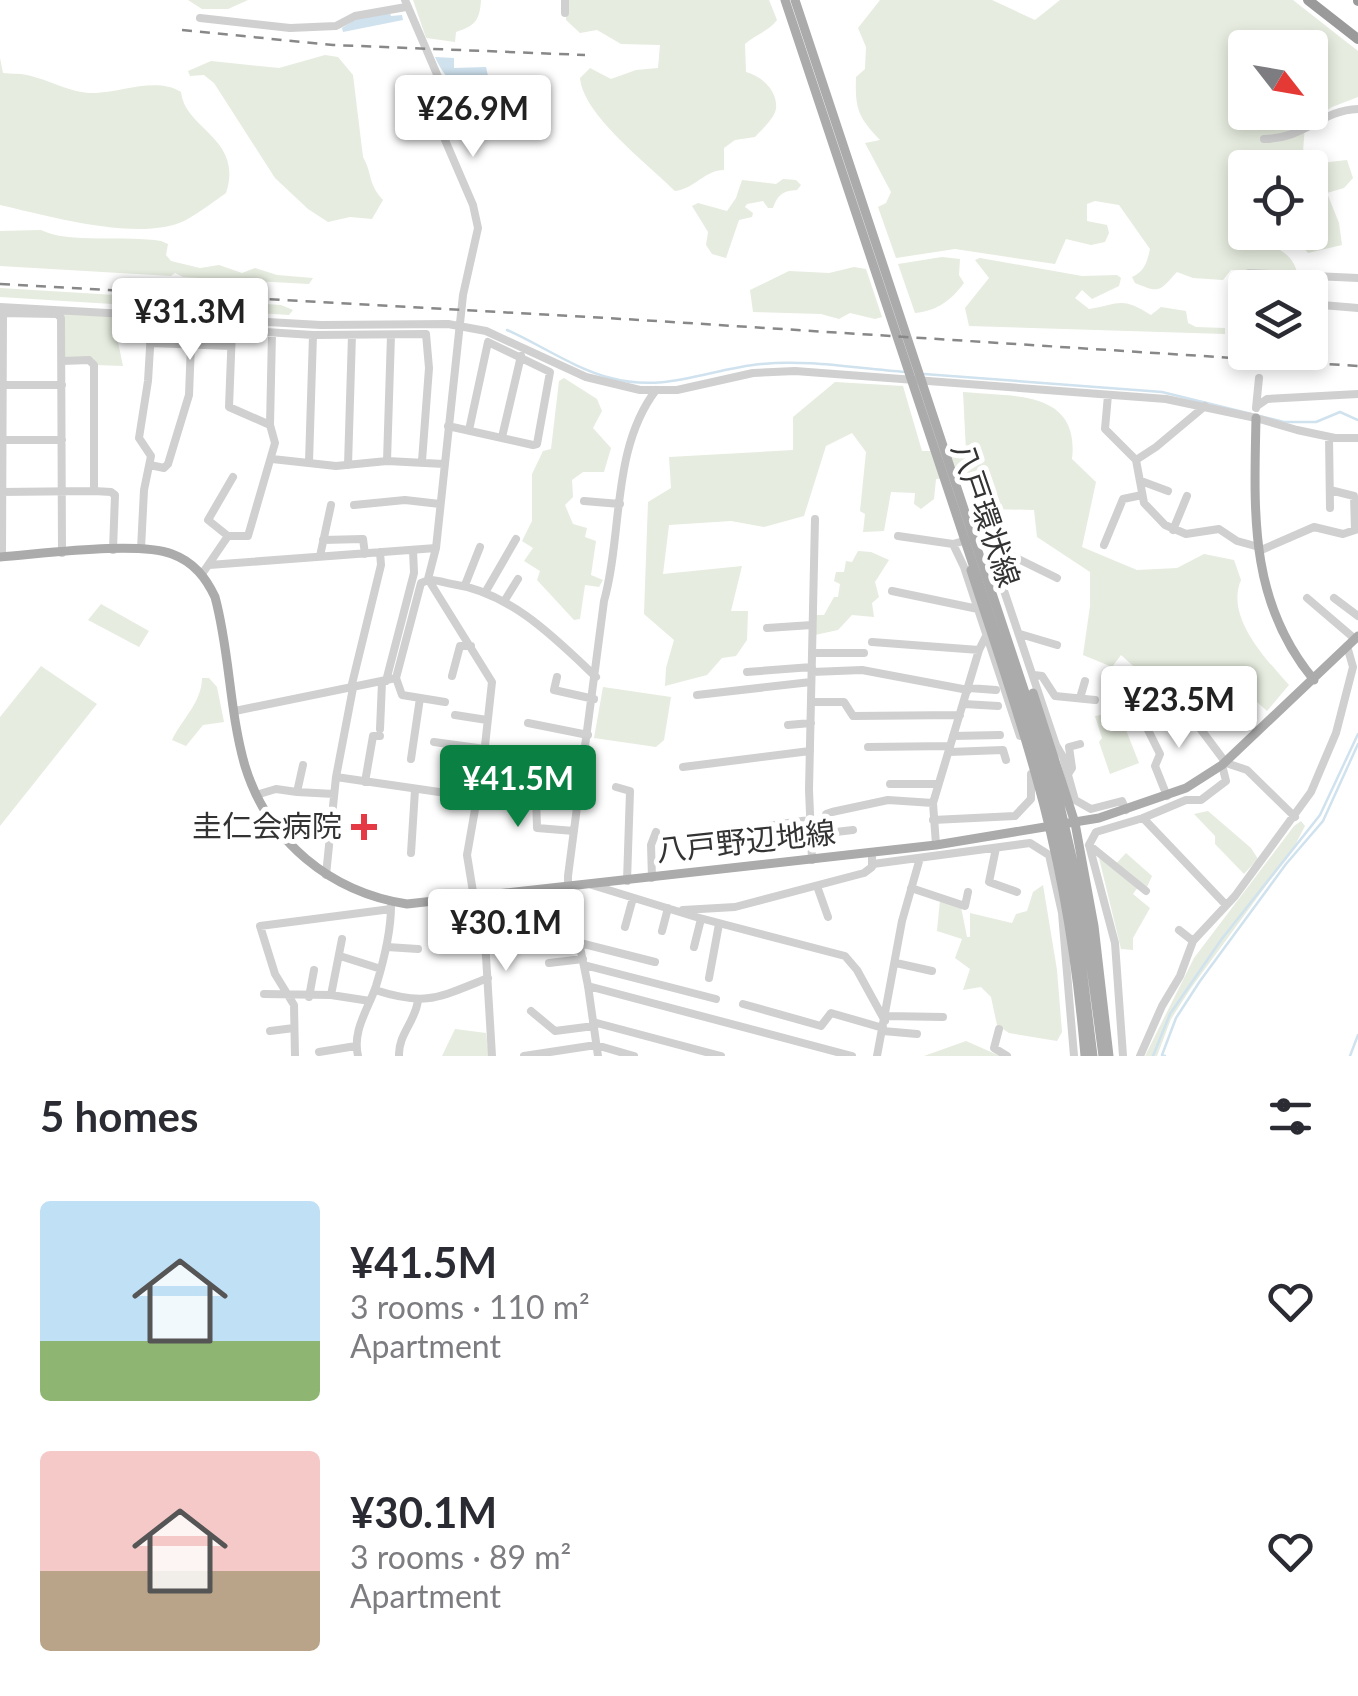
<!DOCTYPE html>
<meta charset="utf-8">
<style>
body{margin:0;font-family:Lato,"Noto Sans JP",sans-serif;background:#f7f7f7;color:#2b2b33;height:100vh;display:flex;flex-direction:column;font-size:38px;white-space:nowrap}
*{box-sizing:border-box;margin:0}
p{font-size:32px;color:#7c7c81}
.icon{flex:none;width:55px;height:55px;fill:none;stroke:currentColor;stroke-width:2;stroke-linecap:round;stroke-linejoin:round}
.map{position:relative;height:1056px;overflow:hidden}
.details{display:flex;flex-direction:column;background:#fff;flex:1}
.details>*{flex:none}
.needle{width:65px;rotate:121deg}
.buttons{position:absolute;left:1228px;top:30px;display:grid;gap:20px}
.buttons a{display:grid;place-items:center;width:100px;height:100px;border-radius:10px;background:#fff;box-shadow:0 5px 15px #0003;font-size:50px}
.price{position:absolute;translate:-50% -85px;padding:0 22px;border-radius:10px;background:#fff;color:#222;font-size:32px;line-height:65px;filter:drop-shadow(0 2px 5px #0008)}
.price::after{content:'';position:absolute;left:50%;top:60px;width:30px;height:22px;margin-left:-15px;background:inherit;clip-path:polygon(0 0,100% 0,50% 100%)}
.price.selected{background:#0b8043;color:#fff}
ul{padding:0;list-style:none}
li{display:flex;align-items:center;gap:30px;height:250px;padding:0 40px}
li span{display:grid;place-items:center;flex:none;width:280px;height:200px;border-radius:10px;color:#555}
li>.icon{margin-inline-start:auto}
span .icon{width:120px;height:120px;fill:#fffc;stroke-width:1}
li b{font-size:42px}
h2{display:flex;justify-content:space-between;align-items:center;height:120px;padding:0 40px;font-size:42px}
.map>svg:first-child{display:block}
</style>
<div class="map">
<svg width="1358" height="1056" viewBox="0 0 1358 1056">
<rect width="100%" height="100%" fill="#fff"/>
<path fill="#e6ecdf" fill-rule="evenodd" d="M188,0h78h-18l-20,9h-26z
M413,0h68c-1,20 -6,26 -25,32l-1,10 -29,-4z
M567,0h202l8,20c-9,12 -21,14 -32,24l1,28c15,4 32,18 30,37 -2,10 -15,21 -21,28l-20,3 -11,8v22c-19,0 -30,19 -49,21 -27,-27 -92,-76 -95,-113l10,-10 21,11 25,-9 22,-2 2,-23 -39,-1 -24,-14 -17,3 -14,-13z
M880,0h112l43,20 25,-20h233l65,51v46l-26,10 -27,18 -3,40 45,-5 6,18 -9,10 -17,5 12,30 3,22 -34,8 -17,-20 19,-1v-64h-65v37h-9c-6,11 -10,23 -1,34 25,3 55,6 62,33l-66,-2 -8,10 -30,-2 -16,-6c-18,19 -16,22 -42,11l-3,-6c13,-6 15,-15 18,-28l-31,-44 -24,-4 -8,3v17l20,4 2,8 -4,9 -14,3 -25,-6 -11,25 -100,-15 -59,9 -18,-51 8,-4 5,-11 -26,-49 15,-3c-22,-23 -25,-31 -24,-63l9,-8 1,-22 -8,-19zM1245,48h65v64h-65z
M325,55l13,2 15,18 10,82c10,18 4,25 20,43l-11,19 -22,-2 -22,5 -20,-13 -33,-31 -61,-95 -10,-8 -14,1 -2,-5 23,-10 68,7z
M0,58l3,15c8,1 16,0 24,2 23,5 44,19 69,18 27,-1 60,-16 85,-1 4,38 63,46 45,101 -13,9 -26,19 -40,27 -45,23 -137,-4 -186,-15z
M783,179l13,1 5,5 -4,5c-14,1 -19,4 -24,18h-5l-5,-7 -16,3 -2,3 8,6 -1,4 -13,3 -13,38 -14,-4 -6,-9 2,-13 -16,-26 6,-3 29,8 9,-13 6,-18 34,4z
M41,230c27,14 86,5 120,11l7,3 -2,11 5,6 29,7 19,-3 23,8 13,-5 22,7 36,3 -4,6 -126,-7 -8,-4 -4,3 -171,-10v-35z
M942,257l18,2 -1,16 5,8c-12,16 -26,28 -49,30l-17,-49z
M980,258l102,18 35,-1 4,3 -2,8 -27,13 -10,-9 -7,8 14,11c31,-5 32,-13 62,6l10,-8 25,4 2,12 8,4 29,1v6l-256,-8 -4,-18 24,-30 -14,-18z
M854,267l12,2 16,48 -7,2 -25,-6 -11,6 -18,-5 -68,-2 -3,-22 39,-19 40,2z
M0,288l281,17 12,5 -4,5 -289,-18z
M63,314l55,2v26l5,24 -27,-1 -3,-7h-28z
M564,378l33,21 5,12 -9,17 18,20 -7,24h-21l-11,8 1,17 -8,8 8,19 14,4 -2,9 11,4 -5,34 12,5 -4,7 -14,-2 -5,34 -6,1 -37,-40 3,-9 -16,-10 9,-13 -11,-7 10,-20v-47l11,-23 8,-2 8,-68z
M835,382l68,4 19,65h44l-3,-59c49,5 117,-3 109,67l24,23 -14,65 55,23 40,-2 27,-14 30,6 7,20c-16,37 25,79 48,105l-22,26 -22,-20 -25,-12 -67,25 -17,3 -6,-17 11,-17 -20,-18 -9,12 -29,-12 7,-49v-34l-53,-35 -3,-27 -47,-1 -20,-33 -31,3 -2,20 -13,10 -7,-5 1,-11 -24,-1 -7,39 -21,1 2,-18 -5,-3 6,-59 -14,-19 -26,13 -22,70 -40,11 -33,-6 -62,4 -6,49 79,-8 -11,45h17l-1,29 -11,16 -14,2 -15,17 -42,11 1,-18 8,-28 -30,-26 4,-112 23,-14 -2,-31 124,-7v-33z
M858,551l13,1 18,8 -14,22 4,15 -7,6 2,14 -22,-2 -14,15 -23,5 1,-20h8l10,-18h4l2,-13 -6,-3 2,-9h8l2,-11 6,1z
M101,604l48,27 -10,16 -51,-27z
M41,666l56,38 -97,122v-109z
M202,678h7l8,9 7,35 -21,3 -17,21 -14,-6c10,-21 30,-38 30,-62z
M603,687l68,10 -7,43 -8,7 -62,-9z
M1119,712l20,51 -29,11 -11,-32 3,-4 -7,-22z
M1208,811l43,37 7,11 -14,15 -29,-30v-8l-21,-22z
M1301,821l4,5 -12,23 -102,139 -20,31 -14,37h-12l49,-98 100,-132z
M1126,853l26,23 -5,11 -6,-4 -8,11 17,14 -17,30v12l-12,-1 -22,-91 14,9z
M1043,885l14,85 5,62 -5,9 -48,-8 -12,-8 -6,-28 -10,-10 -18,3 7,-21 -15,-11 7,-19 -25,-8 3,-31 21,7 6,30h3v-24l42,10 4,-9 11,-3 6,-19z
M455,1029l31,4 3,23h-47z
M966,1041l34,15h-76z"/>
<path fill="#cfe2ee" d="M390,13l1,3 11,-1 1,5 -60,12 -1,-4 14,-9z
M435,57l19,1v10l32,-1 2,9c-31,6 -39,12 -53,-19z"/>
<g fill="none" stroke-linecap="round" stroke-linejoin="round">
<path stroke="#cfe2ee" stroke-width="2.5" d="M507,330c34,15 68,39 104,48 54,15 98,-9 150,-14 48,-5 98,5 145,8
M924,374l238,18 122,30h32l24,-10 18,8
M1153,1056l17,-42 51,-74 99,-125 38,-81
M1165,1056l-3,-1 14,-37 24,-37 86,-117 37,-43 35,-77
M1350,1056l8,-21"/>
<path stroke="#d0d0d0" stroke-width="8" d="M405,0l40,93v47l28,65 5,23 -15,67 -27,253 -8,31 64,103 -9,82 -16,91 7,43
M565,13v-13
M200,18l90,10 46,-2 19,-10 51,-9
M1264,139c41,0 57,-29 94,-30
M1248,288l1,-15 109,5
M1310,304l48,4
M0,307l321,18 127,-1 38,7 100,46 54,13h37l76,-17 42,-2 371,28 90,19 41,12 38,8h23
M0,313l57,1 4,4 1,235
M150,343l81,3
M62,361l27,-1 5,5v126l17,1 4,3 -2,55
M0,385h62
M1108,395l-3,34 31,31 8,43 21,22 21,9 33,-5 18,12 22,6
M1257,406l10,-7 91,-5
M1256,408l3,-30
M270,425l-41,-18 3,-77 81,5 113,-1 3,34 -7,93
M448,426l85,19 4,-1 13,-72 -62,-30 -19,88
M502,437l19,-81
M1329,437l1,71
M2,440h60
M272,459l64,7 51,-5 57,3
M1136,460l20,-13 49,-41
M387,461l4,-126
M309,462l4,-127
M150,465l14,3 4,-4 21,-69 2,-51
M348,465l4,-130
M1141,481l27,10
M1330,490l24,6 1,34
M0,492l94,-1
M584,501l36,3
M354,505l51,-5 35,4
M1173,530l14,-34
M228,536l-20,-16 25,-43
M898,536l55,8
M323,540l40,-1 2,15
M1104,545l19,-46 19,-4
M141,549l3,-59 7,-34 -12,-18 9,-57 4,-66
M1259,551l55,-24 29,7 15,-5
M993,552l15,2 49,24
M320,556l11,-51
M2,557l1,-244
M209,565l227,-17
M202,574l26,-38h20l27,-93 -5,-18 2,-92
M465,585l15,-38
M1004,586l13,-27
M486,591l30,-52
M892,591l86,18
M1307,598l48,41
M1334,598l24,18
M505,600l13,-21
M767,628l45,-3
M1020,634l37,11
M872,642l107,8 7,-14
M812,653h52
M747,672l65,-5
M812,672l50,-2 106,20
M1034,675l8,1 13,20 40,4
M452,676l8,-30h11
M557,677l-3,13 40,9
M396,678l6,17 43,7
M386,681l28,-108 -1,-23
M351,688l30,-123 -1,-13
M969,688l27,2
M697,695l114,-13
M1080,698l5,-17
M811,702h33l9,14 107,-1
M964,704l34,2
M1184,707l42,56 21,7 48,47
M235,711l161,-33 25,-95c11,-6 20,-1 31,1 58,8 103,54 144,93
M455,715l32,5
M528,723l60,12
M1145,724l15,30 -5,12 12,30
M788,725l23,-2
M380,729l2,-47
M953,736l47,-1
M1020,736l-56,-169 -11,-23 31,-9 7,6 3,20 62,184 7,12 12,43 16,9 31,-8 4,9
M434,742l51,7
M868,747l82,-1
M949,752l54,-2 3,10
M411,759l9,-61
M535,764l2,64 37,3
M303,765l-6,27 37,2
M683,767l127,-16
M1068,774l4,-6 -3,-21 11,-3
M336,777l172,25
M365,782l8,-46h7
M890,784h48
M616,787l14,4 -3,90
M537,789l41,4
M256,795l20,-6 21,3
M1143,818l83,87
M933,820l82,-4 16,-17v-25
M826,832v-18l6,-2 56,-12 45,3
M705,835l104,-15
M809,835l44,-5
M936,845l-3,-42 46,-153
M1089,845l57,46
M996,848l-7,34 28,10
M411,853l4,-63
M812,860l-3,-70 6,-271
M873,864l157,-21 19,12 13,58 12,143
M326,875l10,-98 17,-89
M652,878l-1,-33 5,-13
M592,885l104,32 149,39 12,14 28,51
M817,886l11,31
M911,888l54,18 3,-14
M477,898l9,58 6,100
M683,910l52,-3 129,-34 8,-6v-14
M625,927l8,-29
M1179,930l14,11
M662,931l6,-23
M580,943l75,19
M387,947l31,2
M694,947l7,-28
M340,956l41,13
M549,963l34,-4
M896,963l36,8
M584,965l132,34
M709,978l10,-54
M588,986l264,70
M375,990c53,17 64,7 113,-12
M264,994l67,1 39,6
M331,995l11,-56
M309,997l5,-27
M743,1004l78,22 10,-13 52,15
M531,1011l24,20 39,-5
M886,1016l57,1
M593,1022l128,34
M999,1029l-5,19 13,8
M270,1031l24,-3
M883,1031l34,3
M319,1052l37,-6
M295,1056l-1,-51 -19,-31 -15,-48 131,-17
M358,1056c-6,-26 10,-46 18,-70 8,-26 15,-53 15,-80
M399,1056c-1,-22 17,-35 19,-56
M524,1056l72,-11 38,11
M598,1056l-10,-70 -20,-98v-12l36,-275c19,-68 7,-152 52,-211
M877,1056l25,-135 18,-63
M1123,1056l-8,-113 -26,-98 7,-13 47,-14 43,-18h15l25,-19 -4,-16
M1140,1056l22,-50 18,-30 13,-35 42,-45 76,-104 25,-59 17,-66 -6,-21"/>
<path stroke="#ababab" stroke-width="9" d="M785,0l261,784 28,119 19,153
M795,0l259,780 28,120 21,156
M1256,418c-2,96 -7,184 58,262
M0,557c42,-3 136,-16 172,-3 22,8 34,24 43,43 15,55 14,114 30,169 23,75 85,126 162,138l529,-59 163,-27 87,-30 36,-23 136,-129
M971,570c22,68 46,137 65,206 26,91 41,185 49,280
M1033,693l42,130 19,103 15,130"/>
<path stroke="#9a9a9a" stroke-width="10" d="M1308,0l50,39
M1358,0v1"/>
<path stroke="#888" stroke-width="2.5" stroke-dasharray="10 8" stroke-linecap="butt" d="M182,30l151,15 252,10
M0,284l641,36 717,46"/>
</g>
<path fill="#e63946" stroke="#fff" stroke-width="4" d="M359 812h10v10h10v10h-10v10h-10v-10h-10v-10h10z"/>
<g text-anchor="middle" stroke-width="10" stroke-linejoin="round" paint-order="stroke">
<g font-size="30" fill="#333" stroke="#fff">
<text transform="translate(985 515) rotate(71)" y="10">八戸環状線</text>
<text transform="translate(746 842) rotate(-6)" y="10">八戸野辺地線</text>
</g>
<g font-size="30" fill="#333" stroke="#fff" text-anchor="end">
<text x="342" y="837">圭仁会病院</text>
</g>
</g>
</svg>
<div class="buttons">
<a><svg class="needle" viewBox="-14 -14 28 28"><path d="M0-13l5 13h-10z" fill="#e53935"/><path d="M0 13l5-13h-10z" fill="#7c7c81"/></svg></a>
<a><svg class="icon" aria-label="locate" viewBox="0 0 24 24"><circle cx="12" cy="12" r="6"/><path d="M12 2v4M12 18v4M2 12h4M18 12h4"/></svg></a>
<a><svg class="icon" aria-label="layers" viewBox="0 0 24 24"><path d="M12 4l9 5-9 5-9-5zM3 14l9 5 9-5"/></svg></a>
</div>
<b class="price" style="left:473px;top:160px">¥26.9M</b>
<b class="price" style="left:190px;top:363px">¥31.3M</b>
<b class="price" style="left:1179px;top:751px">¥23.5M</b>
<b class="price selected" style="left:518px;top:830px">¥41.5M</b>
<b class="price" style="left:506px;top:974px">¥30.1M</b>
</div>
<section class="details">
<h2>5 homes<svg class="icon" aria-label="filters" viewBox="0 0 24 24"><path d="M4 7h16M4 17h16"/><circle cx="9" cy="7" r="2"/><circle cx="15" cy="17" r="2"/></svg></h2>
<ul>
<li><span style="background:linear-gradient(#bfe0f5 70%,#8fb573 0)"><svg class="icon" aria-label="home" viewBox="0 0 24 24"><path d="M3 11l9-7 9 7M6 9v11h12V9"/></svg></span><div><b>¥41.5M</b><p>3 rooms · 110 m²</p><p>Apartment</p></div><svg class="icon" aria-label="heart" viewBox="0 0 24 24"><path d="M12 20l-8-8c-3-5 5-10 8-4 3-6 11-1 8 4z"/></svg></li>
<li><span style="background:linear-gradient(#f6c9c9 60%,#b9a48a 0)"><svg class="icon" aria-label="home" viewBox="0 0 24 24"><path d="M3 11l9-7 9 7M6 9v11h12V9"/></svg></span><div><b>¥30.1M</b><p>3 rooms · 89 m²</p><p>Apartment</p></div><svg class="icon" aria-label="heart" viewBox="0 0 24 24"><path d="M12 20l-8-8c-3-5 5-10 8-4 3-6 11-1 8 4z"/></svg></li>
</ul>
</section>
